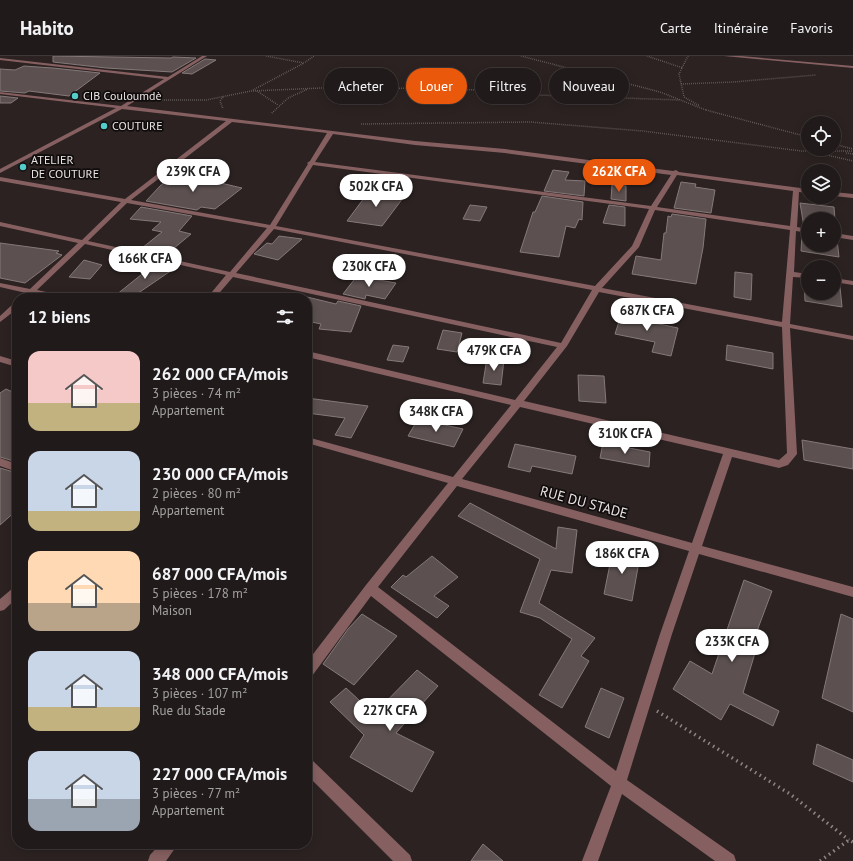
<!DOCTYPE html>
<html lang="fr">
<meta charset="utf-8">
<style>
body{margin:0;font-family:"PT Sans",sans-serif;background:#2d2727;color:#f1f3f6;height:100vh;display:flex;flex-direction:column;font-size:15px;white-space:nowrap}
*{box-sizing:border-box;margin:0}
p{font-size:13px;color:#a2a1a2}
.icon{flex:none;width:22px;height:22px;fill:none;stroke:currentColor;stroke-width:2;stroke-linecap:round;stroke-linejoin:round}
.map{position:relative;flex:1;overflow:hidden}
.side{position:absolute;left:12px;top:237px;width:300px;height:556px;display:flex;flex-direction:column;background:#211a1a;border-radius:16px;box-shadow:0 2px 10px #0003,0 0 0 1px #3e3839}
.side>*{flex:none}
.top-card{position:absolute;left:324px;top:12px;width:380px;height:36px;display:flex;gap:8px}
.fabs{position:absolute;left:801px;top:60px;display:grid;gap:8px}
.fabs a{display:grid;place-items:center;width:40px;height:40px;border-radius:50%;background:#211a1a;box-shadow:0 2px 10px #0003,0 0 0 1px #3e3839;font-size:20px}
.price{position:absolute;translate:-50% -34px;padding:0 9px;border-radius:14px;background:#fff;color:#222;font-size:13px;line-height:26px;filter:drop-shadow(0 1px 2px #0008)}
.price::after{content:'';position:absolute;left:50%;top:24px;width:12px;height:9px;margin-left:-6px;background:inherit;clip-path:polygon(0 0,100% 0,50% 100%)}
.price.on{background:#ea580c;color:#fff}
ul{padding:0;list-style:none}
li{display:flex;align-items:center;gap:12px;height:100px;padding:0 16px}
li span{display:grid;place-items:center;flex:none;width:112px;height:80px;border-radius:12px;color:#555}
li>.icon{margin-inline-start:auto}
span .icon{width:48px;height:48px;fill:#fffc;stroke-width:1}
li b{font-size:17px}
h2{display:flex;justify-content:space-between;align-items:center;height:48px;padding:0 16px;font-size:17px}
.tag{padding:0 14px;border-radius:18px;background:#211a1a;box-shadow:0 2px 10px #0003,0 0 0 1px #3e3839;font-size:14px;line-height:36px}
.tag.on{background:#ea580c;color:#fff}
header{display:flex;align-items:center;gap:24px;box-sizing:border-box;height:56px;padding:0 20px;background:#211a1a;border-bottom:1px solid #3e3839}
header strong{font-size:19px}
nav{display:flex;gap:22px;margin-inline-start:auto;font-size:14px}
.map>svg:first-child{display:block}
</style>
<header>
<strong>Habito</strong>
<nav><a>Carte</a><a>Itinéraire</a><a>Favoris</a></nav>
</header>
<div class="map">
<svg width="853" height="805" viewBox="0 0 853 805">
<rect width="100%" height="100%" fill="#2c2222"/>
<path fill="#5c5050" stroke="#857979" d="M53,0l118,2 2,-1 23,1 -24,14 -66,-4 -53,-6z
M205,3l11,1 -24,14 -10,-1z
M24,10l29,2 47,5 -31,23 -40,-5 -4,2 -25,-2v-22l15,1z
M0,40l18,2 -7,5h-11z
M553,114l16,2 -4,8 20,1 -1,15 -40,-5z
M174,119l25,3 12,-1 1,4 30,7 -27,21 -14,-2 -4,3 -51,-9 15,-16z
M681,126l15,2 -1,3 20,3 -4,23 -37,-5z
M612,129l14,1v15l-15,-2z
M370,134l36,4 -24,32 -35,-5z
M542,140l41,6 -1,18 -3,-1 -4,9 -9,-2 -7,31 -39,-5 13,-40h2z
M800,147l34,4 2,25h-2v-13h-26v8h-4z
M470,149l17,2 -7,14 -17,-2z
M609,149l16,2v19l-22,-3z
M141,151l51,9 -13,15 12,3 -24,20 -25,-6 20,-16 -10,-2 9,-8 -31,-3z
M672,158l34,5 -3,29 -7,36 -64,-10 4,-18 25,4 3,-27h2l2,-17 3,1z
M808,178v11h26v-6h3l2,18 -38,-6 1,-16z
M279,180l23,3 -24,21 -24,-6 13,-11 5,1z
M0,187l59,8 -3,2 6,2 -37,28 -25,-5z
M84,204l18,5 -12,14 -21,-2z
M157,206l15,3 -2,2 5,1 -44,30h-13l-2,-3z
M735,216l17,2 -1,26 -17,-3z
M357,220l39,7 -11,16 -19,-4 -1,4 -22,-5z
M804,225l4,1v11h26v-7l6,1 2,20 -37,-6z
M307,241l29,7 2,-3 23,5 -10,26 -32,-3 2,-5 -14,-3z
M623,253l20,5 -3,6 38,8 -7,28 -19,-4 3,-10 -40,-8z
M443,274l19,3 -5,19 -20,-3z
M393,289l16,2 -6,15 -16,-2z
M727,289l46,8v16l-47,-9z
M487,302l17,2 -3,25 -18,-2z
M578,319l26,1 2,27 -27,-2z
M6,333l11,5v68l-17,-5v-64z
M307,342l61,8 -17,32 -16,-3 10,-17 -38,-5z
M418,363l45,10 -9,18 -46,-11z
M802,384l51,9v20l-49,-9z
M603,387l47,9 -1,15 -49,-9z
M515,388l61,12 -4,18 -40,-8 -2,6 -22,-5z
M0,412l17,5v37l-17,15z
M470,447l86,46 2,-22 19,3 -5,43 -21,-3 -12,33 56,35 -14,18 8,5 -27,47 -23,-13 33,-56 -32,-21 -20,-6 20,-53 -82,-43z
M613,493l27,7 -8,45 -28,-7z
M432,500l26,21 -24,19 15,10 -12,12 -46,-31 12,-12 3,2z
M744,524l28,11 -15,40 4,2 -18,60 36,18 -6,15 -43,-22 -9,16 -48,-31 17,-28 22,13z
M362,558l35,22 -43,49 -31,-21 25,-35z
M841,558l12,5v93l-31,-14z
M417,614l21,16 -42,47 38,19 -22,40 -62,-35 14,-22 -34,-33 16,-14 28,26z
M601,632l23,10 -15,40 -24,-11z
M817,688l36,16v22l-40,-18z
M483,788l20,17h-32z"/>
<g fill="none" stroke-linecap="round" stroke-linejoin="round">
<path stroke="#8e8686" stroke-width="1.5" stroke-dasharray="0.5 1.5" stroke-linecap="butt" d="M266,0l38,7 10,-7
M521,0l139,36 46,18
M647,0l36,12
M688,0l-9,18 5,23 16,9
M681,28l52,-2 83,-7
M253,34l51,-27
M257,35l21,14
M223,41l-3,4 3,8
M162,44h44l45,-9 94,-4 139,3 53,5 143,5
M706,54l102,27
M272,57l16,-15 20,-9
M361,68l169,-2 113,9 158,20h52
M834,88l19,5
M814,96l39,9
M846,97l7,1"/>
<path stroke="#8e8686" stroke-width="3.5" stroke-dasharray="1.5 4" stroke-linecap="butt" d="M657,655l133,83 59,46
M820,805l29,-21 4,2"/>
<path fill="#866061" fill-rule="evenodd" d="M202,0h5l-80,50 288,35 90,8 168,22 3,-1 3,2 129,17v4l-9,-1 -2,35 11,2v4l-12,-2 -2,41 14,2v4l-15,-1 -3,47 63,12v4l-63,-12 7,126 -9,11 -9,3 -47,-11 -30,89 151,41v10l-154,-43 -27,80 -45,146 107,75 2,6h-21l-93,-67 -24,67h-16l29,-75 -240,-190 -59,80 -5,2v-16l59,-77 82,-102 -141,-40v-6l146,40 58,-72 -204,-48v-6l208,49 42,-53 -324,-70 -18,21h-8l19,-23 -141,-31 -48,46 28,6 1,2h-15l-18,-4 -4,4h-8l5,-5 -26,-6v-4l30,6 48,-46 -78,-17v-4l82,18 39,-38 -121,-21v-4l125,22 101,-78 -104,-12 -122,64v-4l116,-61 -116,-14v-2l121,14 43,-27 -164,-19v-2l168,19zM232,66l95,11 -17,28 -3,2 1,1 -38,61 -139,-25zM333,78l82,11 90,8 166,22 -20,31 -336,-44zM313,109l336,44 -17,37 -37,40 -319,-60zM677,119l116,16 -3,35 -133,-19zM127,147l140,25 -37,44 -142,-31zM655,154l135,20 -8,92 -180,-34 37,-41zM274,173l318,61 -31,53 -325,-70zM599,236l183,35 5,126 -8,7 -255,-59 43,-55zM520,351l203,47 -31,89 -230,-64zM457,430l232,65 -29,83 -44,137 -238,-184z
M724,0h17l112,10v2z
M834,136l19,2v4l-19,-2z
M834,177l19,3v4l-19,-3z
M834,222l19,3v4l-19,-3z
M14,247h3v6l-17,13v-6z
M0,300l17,5v6l-17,-5z
M0,402l17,6v8l-17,-6z
M17,530v12l-13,12 -4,1v-12l13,-11z
M307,702l5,2 98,95 2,6h-19l-86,-86z
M160,788h18l-12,17h-18l2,-6z"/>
</g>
<g fill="#53cdc9" stroke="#110d0d" stroke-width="1.5">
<circle cx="75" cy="40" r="4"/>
<circle cx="104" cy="70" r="4"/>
<circle cx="23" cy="111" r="4"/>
</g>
<g text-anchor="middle" stroke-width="3.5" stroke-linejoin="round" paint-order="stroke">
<g font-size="12" fill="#eae3e3" stroke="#110d0d" text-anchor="start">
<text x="83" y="44">CIB Couloumdè</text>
<text x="112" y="74">COUTURE</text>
<text x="31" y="108">ATELIER<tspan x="31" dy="14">DE COUTURE</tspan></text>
</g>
<g font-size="14" fill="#eae3e3" stroke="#110d0d">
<text transform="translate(584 446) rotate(15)" y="5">RUE DU STADE</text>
</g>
</g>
</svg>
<div class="fabs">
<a><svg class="icon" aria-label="locate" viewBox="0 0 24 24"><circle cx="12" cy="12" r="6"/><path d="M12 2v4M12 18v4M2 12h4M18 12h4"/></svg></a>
<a><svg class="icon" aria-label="layers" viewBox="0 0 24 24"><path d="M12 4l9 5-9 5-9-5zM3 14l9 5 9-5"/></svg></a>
<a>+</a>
<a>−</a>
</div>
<b class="price" style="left:193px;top:137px">239K CFA</b>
<b class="price on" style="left:619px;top:137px">262K CFA</b>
<b class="price" style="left:376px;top:152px">502K CFA</b>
<b class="price" style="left:145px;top:224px">166K CFA</b>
<b class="price" style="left:369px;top:232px">230K CFA</b>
<b class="price" style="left:647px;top:276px">687K CFA</b>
<b class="price" style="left:494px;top:316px">479K CFA</b>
<b class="price" style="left:436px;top:377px">348K CFA</b>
<b class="price" style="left:625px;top:399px">310K CFA</b>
<b class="price" style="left:622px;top:519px">186K CFA</b>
<b class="price" style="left:732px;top:607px">233K CFA</b>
<b class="price" style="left:390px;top:676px">227K CFA</b>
<div class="top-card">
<a class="tag">Acheter</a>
<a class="tag on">Louer</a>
<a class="tag">Filtres</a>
<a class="tag">Nouveau</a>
</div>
<section class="side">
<h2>12 biens<svg class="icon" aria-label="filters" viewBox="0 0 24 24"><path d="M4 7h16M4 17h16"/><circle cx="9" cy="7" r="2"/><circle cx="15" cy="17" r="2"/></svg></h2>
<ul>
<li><span style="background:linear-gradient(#f6c9c9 65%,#c2b280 0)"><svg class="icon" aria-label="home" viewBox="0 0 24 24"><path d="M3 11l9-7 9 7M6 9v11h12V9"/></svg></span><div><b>262 000 CFA/mois</b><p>3 pièces · 74 m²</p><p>Appartement</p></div></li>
<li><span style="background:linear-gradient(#c9d6e8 75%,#c2b280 0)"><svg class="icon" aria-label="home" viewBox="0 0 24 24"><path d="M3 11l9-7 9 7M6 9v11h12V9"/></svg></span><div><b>230 000 CFA/mois</b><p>2 pièces · 80 m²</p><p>Appartement</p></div></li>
<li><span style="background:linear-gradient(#ffd9b3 65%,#b9a48a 0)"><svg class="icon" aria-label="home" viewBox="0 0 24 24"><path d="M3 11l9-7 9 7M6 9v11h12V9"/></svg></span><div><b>687 000 CFA/mois</b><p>5 pièces · 178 m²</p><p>Maison</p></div></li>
<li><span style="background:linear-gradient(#c9d6e8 70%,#c2b280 0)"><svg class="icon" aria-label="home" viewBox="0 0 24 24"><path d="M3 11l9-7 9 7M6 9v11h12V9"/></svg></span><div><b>348 000 CFA/mois</b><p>3 pièces · 107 m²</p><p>Rue du Stade</p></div></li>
<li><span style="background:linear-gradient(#c9d6e8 60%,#9aa5b1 0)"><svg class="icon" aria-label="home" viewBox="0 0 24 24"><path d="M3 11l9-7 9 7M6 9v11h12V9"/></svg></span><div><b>227 000 CFA/mois</b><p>3 pièces · 77 m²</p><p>Appartement</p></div></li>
</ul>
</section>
</div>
